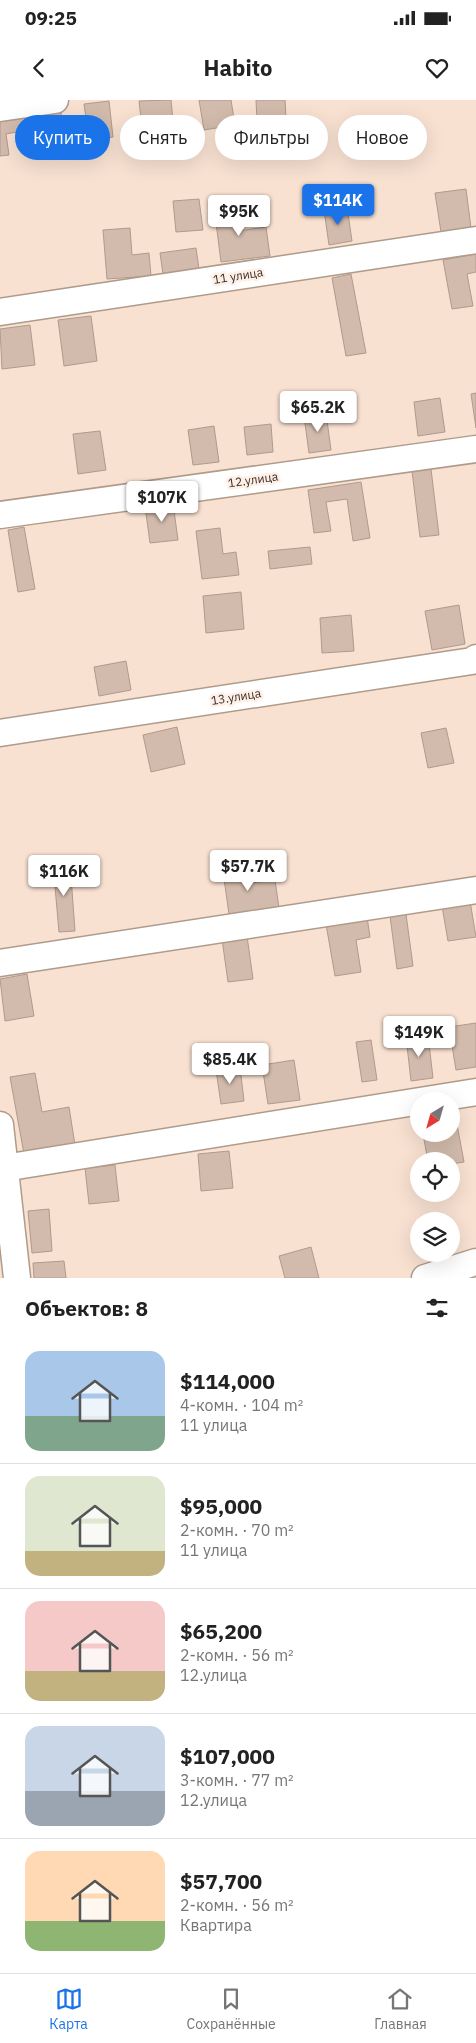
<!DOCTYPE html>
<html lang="ru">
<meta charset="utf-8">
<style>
body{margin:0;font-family:"IBM Plex Sans",sans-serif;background:#f2f2f2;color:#222;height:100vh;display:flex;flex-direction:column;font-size:19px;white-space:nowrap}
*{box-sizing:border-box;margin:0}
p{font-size:16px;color:#767676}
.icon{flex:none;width:28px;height:28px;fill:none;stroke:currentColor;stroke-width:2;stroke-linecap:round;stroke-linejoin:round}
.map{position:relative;height:1178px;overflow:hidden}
.sheet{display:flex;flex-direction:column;background:#fff;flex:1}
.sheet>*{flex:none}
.banner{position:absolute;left:15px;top:15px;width:446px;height:45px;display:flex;gap:10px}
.needle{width:32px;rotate:217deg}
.tools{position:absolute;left:410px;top:992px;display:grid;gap:10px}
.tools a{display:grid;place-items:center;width:50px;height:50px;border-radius:50%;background:#fff;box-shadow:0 5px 20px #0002;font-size:25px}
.price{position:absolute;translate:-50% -42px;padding:0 11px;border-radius:5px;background:#fff;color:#222;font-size:16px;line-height:32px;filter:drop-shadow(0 1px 2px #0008)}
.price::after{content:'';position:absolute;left:50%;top:30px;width:15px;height:11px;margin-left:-8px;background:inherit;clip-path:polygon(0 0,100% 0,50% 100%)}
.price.current{background:#1a73e8;color:#fff}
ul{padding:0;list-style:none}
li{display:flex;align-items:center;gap:15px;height:125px;padding:0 25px}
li+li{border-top:1px solid #e0e0e0}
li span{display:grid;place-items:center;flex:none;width:140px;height:100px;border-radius:15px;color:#555}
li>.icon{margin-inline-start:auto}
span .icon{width:60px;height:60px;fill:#fffc;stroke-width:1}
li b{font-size:21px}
h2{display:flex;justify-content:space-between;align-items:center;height:60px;padding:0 25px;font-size:21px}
.tag{padding:0 18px;border-radius:22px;background:#fff;box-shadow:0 5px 20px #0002;font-size:18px;line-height:45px}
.tag.current{background:#1a73e8;color:#fff}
.status{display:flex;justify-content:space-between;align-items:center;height:35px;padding:0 25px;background:#fff;direction:ltr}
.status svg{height:14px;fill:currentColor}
header{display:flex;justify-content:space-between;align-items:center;height:65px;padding:0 25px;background:#fff;font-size:22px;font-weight:800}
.menu{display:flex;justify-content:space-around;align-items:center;height:70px;border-top:1px solid #e0e0e0;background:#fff;font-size:14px;color:#767676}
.menu a{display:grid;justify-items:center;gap:2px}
.menu .current{color:#1a73e8}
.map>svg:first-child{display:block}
</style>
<div class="status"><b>09:25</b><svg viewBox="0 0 49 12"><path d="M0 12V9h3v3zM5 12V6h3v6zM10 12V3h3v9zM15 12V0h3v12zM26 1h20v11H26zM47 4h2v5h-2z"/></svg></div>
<header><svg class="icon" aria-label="back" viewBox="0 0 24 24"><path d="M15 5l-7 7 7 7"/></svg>Habito<svg class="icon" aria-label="heart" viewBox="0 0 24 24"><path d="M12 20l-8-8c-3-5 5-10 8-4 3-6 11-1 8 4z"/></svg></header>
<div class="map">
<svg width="476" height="1178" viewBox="0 0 476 1178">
<rect width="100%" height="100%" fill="#f8e1d1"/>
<path fill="#d2bbac" stroke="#b09a8b" d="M171,0l3,32 -31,3 -4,-34z
M199,0h32l4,25 -31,5z
M256,0h29l1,18 -29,3z
M109,1l4,36 -24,3 -5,-36z
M61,12l4,35 -29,3 -4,-35z
M24,13l3,17 -21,4 3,21 -9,1v-39z
M466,89l5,39 -30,4 -6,-39z
M199,99l4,31 -27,2 -3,-31z
M235,104l3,27 28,-4 4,29 -49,6 -7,-55z
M347,107l5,34 -23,4 -5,-35z
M130,128l2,27 17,-2 2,23 -44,3 -4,-49z
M196,148l3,21 -36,5 -3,-21z
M476,154v18l-9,2 6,32 -21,3 -9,-49z
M351,174l15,79 -20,3 -14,-78z
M91,216l6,45 -33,5 -6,-46z
M30,225l5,40 -33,4 -2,-40z
M476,293v35l-5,-34z
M440,298l5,34 -27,4 -4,-34z
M326,313l5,37 -22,3 -5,-37z
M271,324l2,28 -26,3 -3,-28z
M214,326l5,36 -26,3 -5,-35z
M100,331l6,39 -28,4 -5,-40z
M431,369l8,66 -19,2 -8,-66z
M361,382l9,56 -17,3 -6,-42 -21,3 5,29 -17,2 -6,-43z
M173,403l5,37 -28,3 -5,-37z
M24,427l11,62 -17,3 -10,-62z
M220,428l3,26 13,-2 3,23 -37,4 -6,-48z
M310,447l2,17 -42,5 -2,-18z
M241,492l3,37 -38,4 -3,-37z
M459,505l6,39 -33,6 -7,-39z
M351,515l3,36 -32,2 -2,-35z
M126,561l5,29 -32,6 -5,-29z
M177,627l8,37 -34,8 -8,-37z
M446,628l8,35 -26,5 -7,-35z
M70,763l5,68 -16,1 -6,-68z
M242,763l2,21 31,-4 4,28 -50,6 -7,-49z
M470,801l6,36 -28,4 -6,-35z
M406,814l7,52 -16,3 -7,-53z
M367,817l3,20 -14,3 5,32 -26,4 -9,-52z
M247,836l6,43 -25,3 -6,-43z
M27,874l7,42 -29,5 -5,-42z
M476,923v44l-20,3 -7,-43z
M428,935l5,43 -22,3 -5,-44z
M371,940l6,40 -15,2 -6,-40z
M294,960l6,40 -32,4 -6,-39z
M240,967l4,34 -23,3 -5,-34z
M35,973l7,39 27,-5 6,38 -51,9 -14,-77z
M455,1014l9,48 -13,2v-3h-23l-5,-27h28v-19z
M229,1051l4,37 -32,3 -3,-37z
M115,1065l4,36 -30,3 -4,-36z
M49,1109l3,42 -20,2 -4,-42z
M311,1147l8,31h-34l-6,-22z
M64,1161l2,17h-32l-1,-15z"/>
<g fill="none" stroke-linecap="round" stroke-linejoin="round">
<defs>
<path id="minor" d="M0,8l55,-8
M0,212l476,-72
M0,415l476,-66
M0,633l472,-72 4,-3
M0,863l476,-73
M0,1025l17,153
M4,1068l472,-76
M425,1178l51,-16"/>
</defs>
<use href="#minor" stroke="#b09b8b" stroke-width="29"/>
<use href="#minor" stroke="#fff" stroke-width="26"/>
</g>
<g text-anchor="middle" stroke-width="5" stroke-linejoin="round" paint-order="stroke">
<g font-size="12" fill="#362e27" stroke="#fff0e7">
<text transform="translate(238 176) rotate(-9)" y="4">11 улица</text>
<text transform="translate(253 380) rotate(-8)" y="4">12.улица</text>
<text transform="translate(236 597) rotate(-9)" y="4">13.улица</text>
</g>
</g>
</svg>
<div class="tools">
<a><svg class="needle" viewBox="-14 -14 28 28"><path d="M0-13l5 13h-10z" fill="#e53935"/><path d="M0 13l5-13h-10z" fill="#767676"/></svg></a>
<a><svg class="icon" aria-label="locate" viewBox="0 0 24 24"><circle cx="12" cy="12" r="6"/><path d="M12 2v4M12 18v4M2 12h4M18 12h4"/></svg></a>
<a><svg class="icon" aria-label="layers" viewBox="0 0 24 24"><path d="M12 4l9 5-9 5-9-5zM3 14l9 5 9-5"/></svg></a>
</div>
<b class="price current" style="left:338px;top:126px">$114K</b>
<b class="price" style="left:239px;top:137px">$95K</b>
<b class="price" style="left:318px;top:333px">$65.2K</b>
<b class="price" style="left:162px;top:423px">$107K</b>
<b class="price" style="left:248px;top:792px">$57.7K</b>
<b class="price" style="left:64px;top:797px">$116K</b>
<b class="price" style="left:419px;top:958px">$149K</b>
<b class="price" style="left:230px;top:985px">$85.4K</b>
<div class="banner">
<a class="tag current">Купить</a>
<a class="tag">Снять</a>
<a class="tag">Фильтры</a>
<a class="tag">Новое</a>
</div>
</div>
<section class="sheet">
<h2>Объектов: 8<svg class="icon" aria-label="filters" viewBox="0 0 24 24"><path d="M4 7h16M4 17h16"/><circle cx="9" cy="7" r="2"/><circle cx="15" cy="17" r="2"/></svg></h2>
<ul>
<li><span style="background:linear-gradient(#a9c7e8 65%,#7fa58c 0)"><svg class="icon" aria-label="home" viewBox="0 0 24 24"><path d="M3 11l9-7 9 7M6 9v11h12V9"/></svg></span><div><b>$114,000</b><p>4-комн. · 104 m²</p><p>11 улица</p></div></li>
<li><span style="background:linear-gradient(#dfe7d0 75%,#c2b280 0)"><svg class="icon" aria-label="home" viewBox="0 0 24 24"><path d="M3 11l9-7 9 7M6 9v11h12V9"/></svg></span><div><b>$95,000</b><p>2-комн. · 70 m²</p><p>11 улица</p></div></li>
<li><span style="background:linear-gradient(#f6c9c9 70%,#c2b280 0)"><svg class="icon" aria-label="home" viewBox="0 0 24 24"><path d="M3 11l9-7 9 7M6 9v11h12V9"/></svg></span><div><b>$65,200</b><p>2-комн. · 56 m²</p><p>12.улица</p></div></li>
<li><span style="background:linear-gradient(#c9d6e8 65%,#9aa5b1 0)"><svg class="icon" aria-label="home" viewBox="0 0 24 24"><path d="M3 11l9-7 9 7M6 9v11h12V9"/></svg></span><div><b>$107,000</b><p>3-комн. · 77 m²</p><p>12.улица</p></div></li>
<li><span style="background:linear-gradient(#ffd9b3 70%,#8fb573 0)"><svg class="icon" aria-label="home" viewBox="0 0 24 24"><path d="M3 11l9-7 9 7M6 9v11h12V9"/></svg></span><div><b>$57,700</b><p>2-комн. · 56 m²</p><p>Квартира</p></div></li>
</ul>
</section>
<nav class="menu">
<a class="current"><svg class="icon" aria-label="map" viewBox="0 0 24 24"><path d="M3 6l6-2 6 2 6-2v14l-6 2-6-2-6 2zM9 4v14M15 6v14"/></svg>Карта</a>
<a><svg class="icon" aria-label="saved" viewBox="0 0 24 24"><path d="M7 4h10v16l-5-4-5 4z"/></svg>Сохранённые</a>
<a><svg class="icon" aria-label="home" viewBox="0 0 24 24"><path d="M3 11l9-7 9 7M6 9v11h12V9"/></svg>Главная</a>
</nav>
